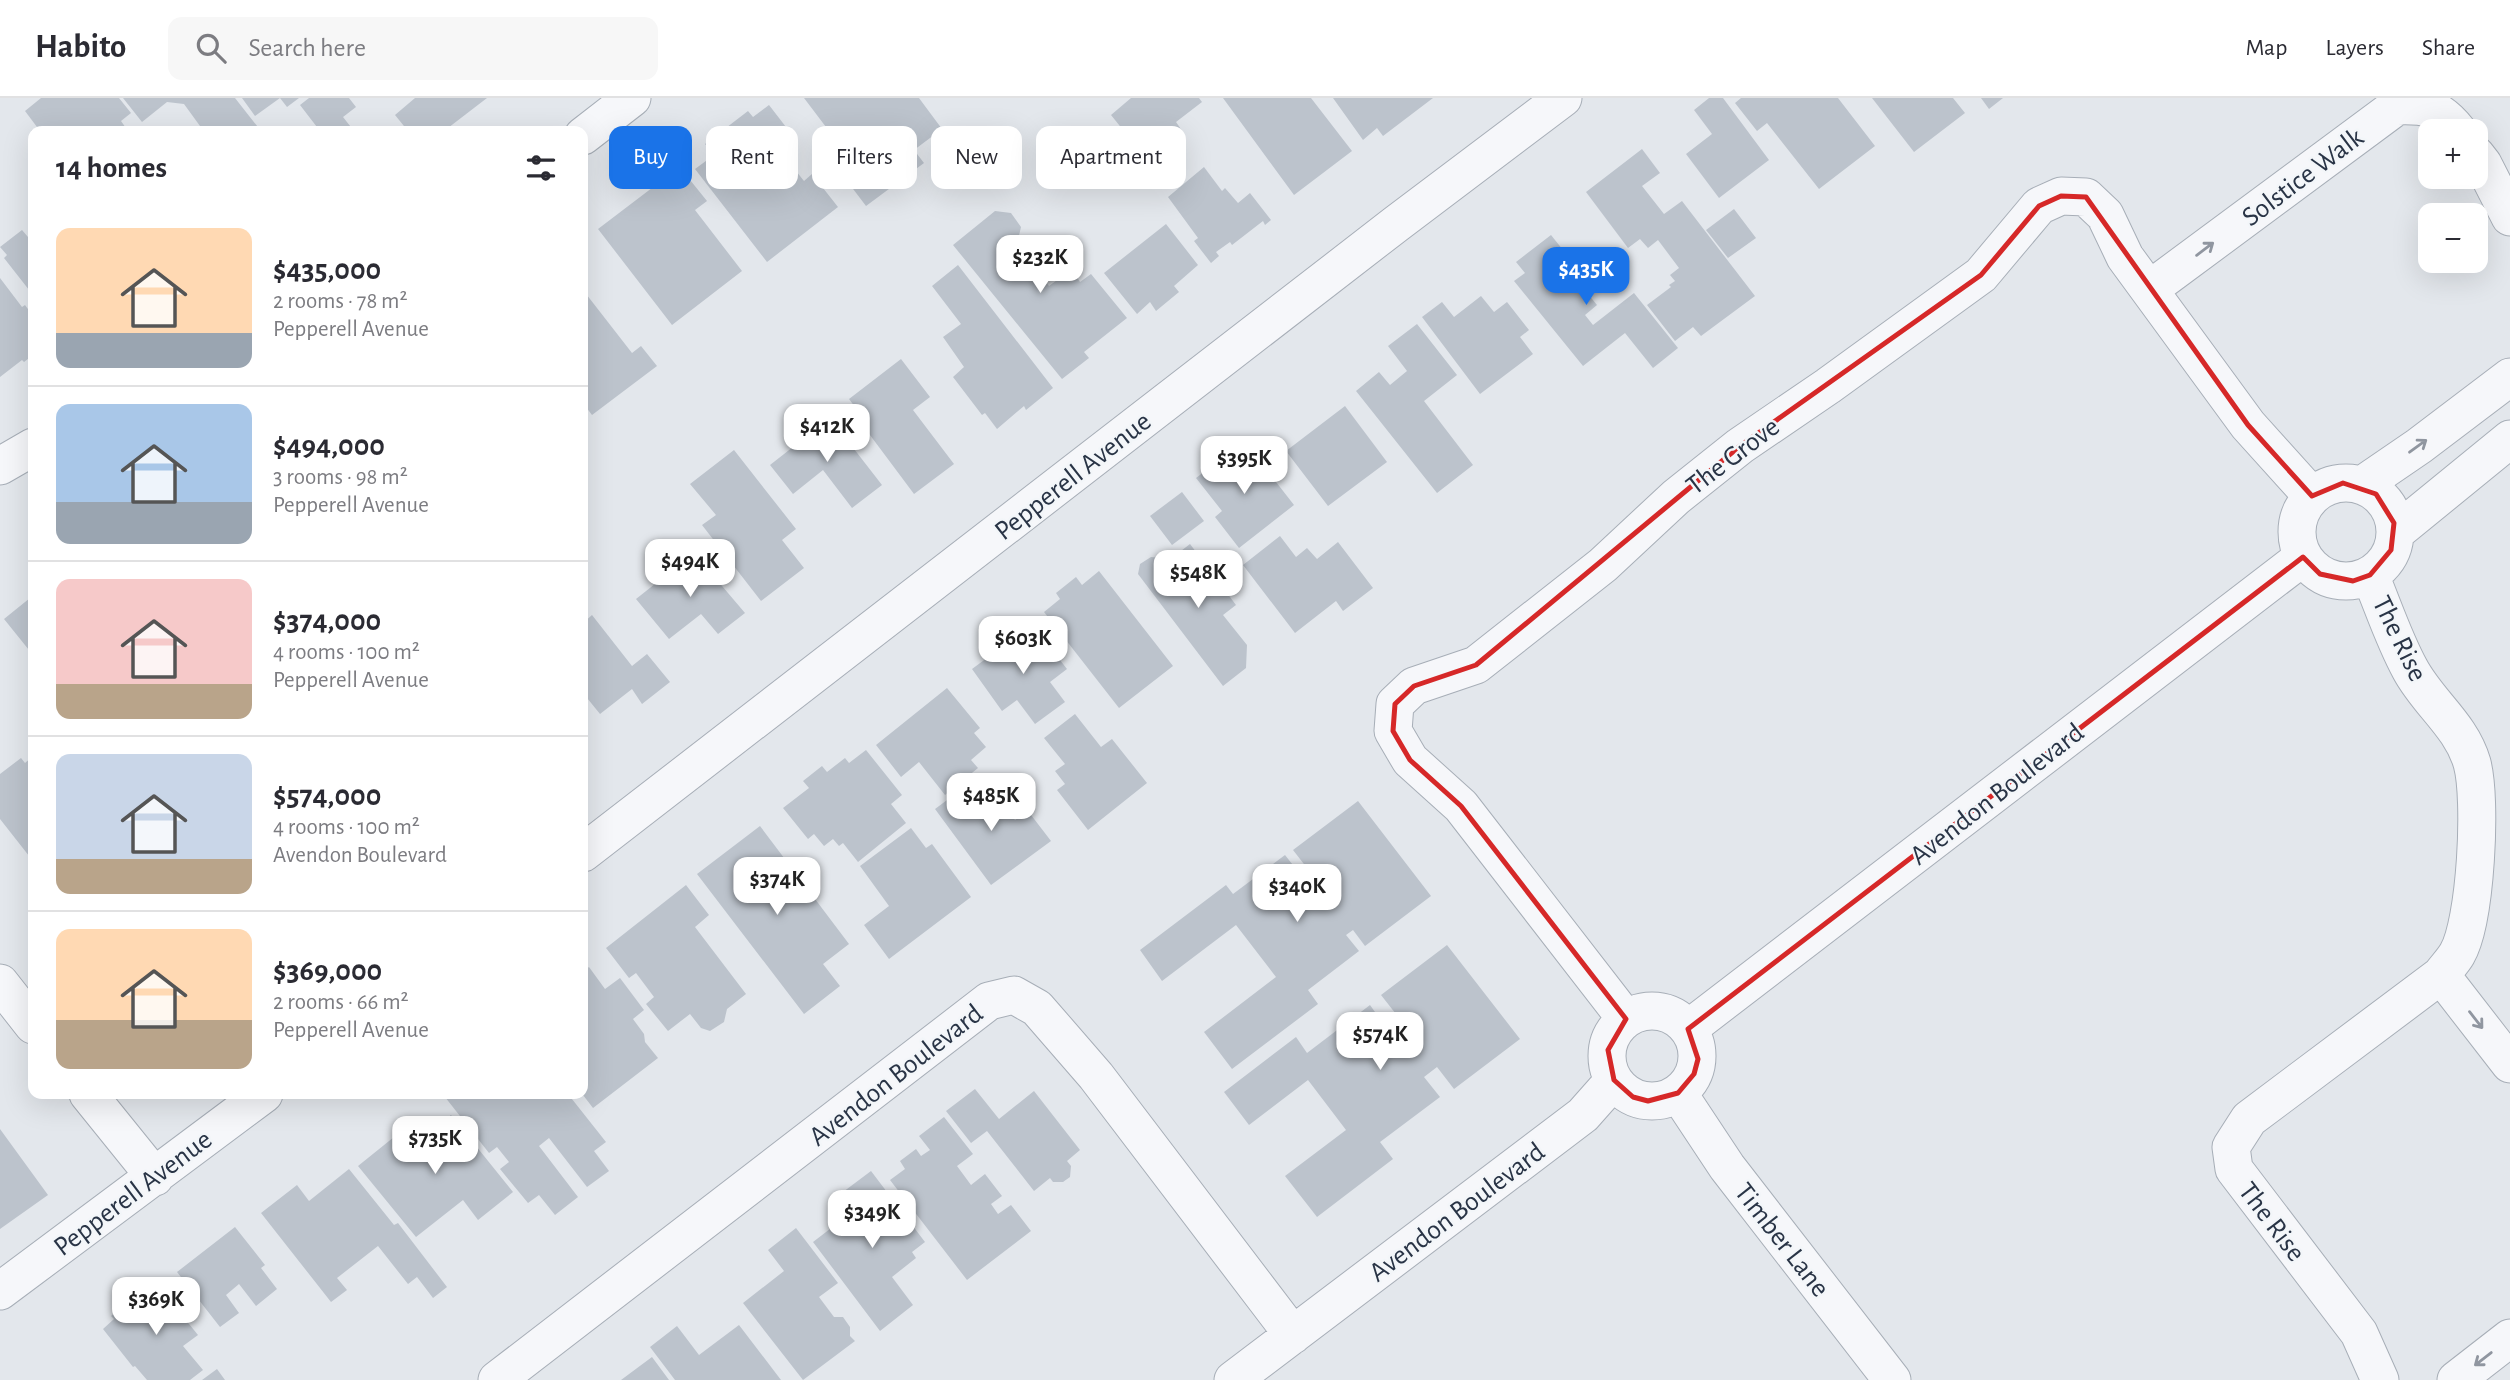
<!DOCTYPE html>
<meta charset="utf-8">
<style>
body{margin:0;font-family:"Alegreya Sans",sans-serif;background:#f7f7f7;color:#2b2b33;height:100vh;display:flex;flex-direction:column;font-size:26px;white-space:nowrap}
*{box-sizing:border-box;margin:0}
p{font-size:23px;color:#7c7c81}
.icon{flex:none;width:38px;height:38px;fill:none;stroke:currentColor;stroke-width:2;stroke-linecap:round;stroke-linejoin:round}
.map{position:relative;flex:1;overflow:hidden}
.drawer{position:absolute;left:28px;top:28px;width:560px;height:973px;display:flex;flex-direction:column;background:#fff;border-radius:14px;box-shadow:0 7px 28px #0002}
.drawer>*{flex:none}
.hud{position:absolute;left:609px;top:28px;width:665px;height:63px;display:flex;gap:14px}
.fabs{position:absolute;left:2418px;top:21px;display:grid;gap:14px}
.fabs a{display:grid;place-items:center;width:70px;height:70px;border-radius:14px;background:#fff;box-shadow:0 7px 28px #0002;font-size:35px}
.price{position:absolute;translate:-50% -60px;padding:0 16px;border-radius:14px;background:#fff;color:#222;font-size:23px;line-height:46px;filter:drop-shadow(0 2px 4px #0008)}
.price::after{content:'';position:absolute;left:50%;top:42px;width:21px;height:16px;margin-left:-10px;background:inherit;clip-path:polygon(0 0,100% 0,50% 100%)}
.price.current{background:#1a73e8;color:#fff}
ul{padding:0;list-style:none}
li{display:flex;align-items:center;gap:21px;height:175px;padding:0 28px}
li+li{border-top:2px solid #e1e1e2}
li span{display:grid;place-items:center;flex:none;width:196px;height:140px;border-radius:14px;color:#555}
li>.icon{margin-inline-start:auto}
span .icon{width:84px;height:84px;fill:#fffc;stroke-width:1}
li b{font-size:30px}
h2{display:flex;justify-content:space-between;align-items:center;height:84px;padding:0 28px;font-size:30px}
.pill{padding:0 24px;border-radius:14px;background:#fff;box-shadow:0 7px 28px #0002;font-size:24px;line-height:63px}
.pill.current{background:#1a73e8;color:#fff}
header{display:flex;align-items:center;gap:42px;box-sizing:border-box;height:98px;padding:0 35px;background:#fff;border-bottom:2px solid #e1e1e2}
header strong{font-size:33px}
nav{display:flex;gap:38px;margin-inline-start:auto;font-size:24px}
.search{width:490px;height:63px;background:#f7f7f7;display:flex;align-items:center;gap:18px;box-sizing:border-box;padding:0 24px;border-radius:14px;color:#7c7c81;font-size:26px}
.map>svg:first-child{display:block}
</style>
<header>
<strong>Habito</strong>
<div class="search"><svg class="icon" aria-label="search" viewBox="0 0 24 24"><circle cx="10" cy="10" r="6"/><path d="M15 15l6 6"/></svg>Search here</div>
<nav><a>Map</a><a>Layers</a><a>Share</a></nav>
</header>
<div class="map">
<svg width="2510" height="1282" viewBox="0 0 2510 1282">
<rect width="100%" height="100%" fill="#e3e7ec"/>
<path fill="#bcc3cc" d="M41,0h78l12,15 -10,8 7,10h-97l6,-4 -12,-16z
M123,0h112l26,33h-62l-2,-2 3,-3 -16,-22 -17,-2 -25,20z
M242,0h38l-25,18z
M280,0h19l-12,9z
M309,0h40l7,9 -13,10 11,14h-34l-20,-26z
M415,0h72l-43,33h-36l-13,-16z
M804,0h115l23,31 -28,21 10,13 -58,43 -22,-29 16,-13 2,-21 -14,-17 -6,6 -13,-1z
M1131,0h68l3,4 -26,20 7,10 -35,29 -37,-46z
M1223,0h88l41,53 -58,44z
M1333,0h100l-50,38 -6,-8 -14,12z
M1709,0h14l46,62 -50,38 -33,-44 26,-20 -18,-24z
M1741,0h97l37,48 -56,43 -52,-66 -10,8 -22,-28z
M1872,0h81l12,15 -51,39z
M1981,0h22l-14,11z
M769,7l27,35 -16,11 24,30 8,-7 26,33 -71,55 -72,-93 19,-14 -9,-11 43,-33 5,6z
M1642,51l18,24 -18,13 22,28 18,-13 73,95 -54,40 -8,-9 -18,14 -28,-36 24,-18 -2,-2 6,-4 -5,-6 9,-7 -21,-28 -10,8 -8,-9 -12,9 -42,-56z
M1204,69l18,24 3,-3 13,15 12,-10 21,27 -6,5 -2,-4 -31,24 -2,-3 -14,10 3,4 -8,7 -17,-22 4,-3 -30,-41z
M682,72l25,31 -12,9 47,61 -70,54 -74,-96 71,-54 2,3z
M1734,111l22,29 -28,20 -22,-28z
M995,113l16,2 10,14 -4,17 32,42 23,-17 8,13 11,-8 36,44 -43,34 5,6 -27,21 -109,-134z
M1166,126l32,41 -24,21 5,6 -23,19 -6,-9 -13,12 -33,-41z
M22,132l6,7 5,-5v63l-29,-37 3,-3 -7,-8z
M1551,137l24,30 12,-9 19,23 -18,15 9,11 -12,10 8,10 41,-32 44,55 -25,20 -28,-35 -42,33 -69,-85 11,-8 -9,-11z
M958,167l95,123 -27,22 -2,-4 -27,23 -12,-16 -3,2 -29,-38 11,-10 -21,-30 18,-13 -29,-38z
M0,180l22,29 3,-2 8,11v39l-9,7 -2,-2 -22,17z
M583,192l49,63 9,-7 16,20 -65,49 -9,-12z
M1481,198l13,16 13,-10 22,28 -9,7 13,17 -53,40 -58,-77 20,-15 12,15z
M1417,226l40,51 -33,26 49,64 -36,28 -81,-102 23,-19 11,13 17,-14 -19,-25z
M901,261l29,38 -17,13 41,54 -40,30 -50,-67 4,-3 -19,-25z
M1345,308l42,56 -59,44 -42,-55z
M830,320l52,67 -30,23 -29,-38 -30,24 -23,-29z
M1236,349l12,15 7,-7 39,50 -55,43 -24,-31 7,-6 -26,-33z
M734,352l62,79 -14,11 22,28 -43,33 -59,-76 14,-10 -26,-31z
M1182,394l22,29 -32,24 -22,-29z
M1280,438l16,21 11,-9 10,11 21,-17 35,46 -30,23 -7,-10 -41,32 -52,-68z
M1190,446l46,61 -13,10 24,30 -1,23 -23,18 -85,-112 2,-10 11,-7 9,1 4,6z
M694,455l51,60 -27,21 -17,-20 -32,25 -33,-40z
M1099,473l74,95 -54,42 -75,-96 16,-13 -4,-6 20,-16 6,8z
M30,500l3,3v54l-29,-36z
M592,517l40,51 15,-12 23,28 -28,22 -10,-15 -32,25 -17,-21v-70z
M1026,531l6,7 6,-4 29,37 -17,13 15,20 -30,22 -18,-24 -15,11 -30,-42z
M947,590l33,40 -6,5 12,14 -15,13 7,8 -33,27 -26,-33 -18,15 -25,-32z
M1075,616l26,33 11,-8 35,44 -59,47 -31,-40 8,-6 -10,-13 10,-7 -21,-26z
M866,652l36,45 -11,9 15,19 -48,39 -15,-19 -4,3 -6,-7 -9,7 -10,-12 -6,5 -25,-31 26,-20 -6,-7 19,-15 5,6 18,-14 4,5z
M33,658v105l-33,-42v-45l21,-16 4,5z
M970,685l22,29 11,-8 12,16 13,-9 23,30 -60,44 -56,-76z
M1358,703l73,95 -66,50 -12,-16 -7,5 13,16 -51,39 10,14 -86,65 -28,-37 72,-55 -40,-52 -74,56 -22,-31 86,-65 7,9 52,-39 15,19 7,-6 -14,-18z
M760,728l89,118 -26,20 17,22 -36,28 -107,-140z
M911,730l15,20 6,-4 39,53 -82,62 -25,-34 25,-19 -29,-40z
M686,787l23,30 -14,12 51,67 -19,15 -3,13 -14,9 -9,-3 -11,-14 -22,17 -22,-27 8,-7 -18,-24 -7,5 -23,-30z
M1447,847l73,94 -66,50 -17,-22 -13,10 16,20 -60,45 13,17 -76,58 -32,-41 61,-46 -38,-50 -59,45 -25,-33 72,-55 11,16 63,-48 20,28 13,-10 -22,-28z
M589,869l16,22 15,-11 24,32 -11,9 11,15 1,8 13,16 -65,50 -10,-13v-124z
M975,991l24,30 35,-28 46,59 -13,11 4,5 -1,11 -7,5h-10l-3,-4 -16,13 -47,-60 -16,12 -25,-32z
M450,996h118l38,48 -12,9 15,20 -22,16 -38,-49 -10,8 39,51 -23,18 -16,-20 -11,8 -28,-34 9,-7 -12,-15 -8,6 -44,-56z
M451,1017l62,77 -35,28 -15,-20 -47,37 -58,-71 41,-33 12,14z
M944,1019l29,37 -16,12 14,19 14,-11 17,22 -11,8 7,10 13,-9 20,26 -64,49 -77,-100 15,-11 -5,-8 16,-12 5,7 9,-6 -11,-14z
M0,1031l48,66 -48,34z
M349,1071l45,56 4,-2 49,64 -14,11 -16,-21 -9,7 -30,-38 -41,32 10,12 -16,12 -70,-89 36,-28 12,16z
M871,1073l54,71 -13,10 4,6 -24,19 21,28 -33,26 -67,-89 43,-33 -13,-17z
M235,1129l30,38 -4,3 16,21 -21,17 -17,-22 -13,11 13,18 -19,14 -43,-55z
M796,1130l42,55 -19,14 15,20h9l7,10v9l5,5 -52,39 -60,-77 41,-32 -16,-21z
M170,1188l22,27 -7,6 13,16 -15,11 20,24 -13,10h-43l-12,-14 -2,1 -30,-38 11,-10 -3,-3 26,-20 4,7 3,-2 3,3z
M739,1227l42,55h-106l-25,-33 27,-21 22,29z
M652,1259l17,23h-48z
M217,1271l8,11h-23z"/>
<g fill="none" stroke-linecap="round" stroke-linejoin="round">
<defs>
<path id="minor" d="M583,38l49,-38
M2476,57l7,9 27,53
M2150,191l247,-183c29,-1 42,1 61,25
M0,368l33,-19
M2297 434a49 49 0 1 1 98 0a49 49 0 1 1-98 0Z
M2362,387l57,-39 91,-69
M2395,435l115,-94
M2370,477c13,31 24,65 40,94 18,34 51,56 62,94 10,36 4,159 -15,191 -4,7 -11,14 -16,21l-192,144 -18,28 3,22 125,164 21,47
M583,755l813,-629 167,-126
M2441,877l69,89
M0,885l33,42
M1607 958a45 45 0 1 1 90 0a45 45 0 1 1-90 0Z
M1626,921l-165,-213 -51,-46 -17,-29 2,-27 19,-18 62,-21 127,-100 73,-68 64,-51 88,-60 153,-111 58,-69 22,-10 25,1 19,18 20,42 123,168 64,71
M1688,931l615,-472
M1678,995l49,74 165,213
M88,996l67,83
M0,1193l264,-197
M497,1282l492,-379 25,-6 23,13 59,68 197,259
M1233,1282l350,-265 31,-35
M2456,1282l54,-42"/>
</defs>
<use href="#minor" stroke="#a7aeb7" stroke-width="39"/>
<use href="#minor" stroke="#f6f7fa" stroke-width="37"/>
</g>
<defs><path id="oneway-shaft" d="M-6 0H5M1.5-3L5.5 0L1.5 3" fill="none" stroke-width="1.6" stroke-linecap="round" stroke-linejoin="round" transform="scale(1.75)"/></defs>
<g stroke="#9096a0">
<use href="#oneway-shaft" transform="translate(2205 151) rotate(-37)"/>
<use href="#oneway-shaft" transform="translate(2418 348) rotate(-36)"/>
<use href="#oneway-shaft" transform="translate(2476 922) rotate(52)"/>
<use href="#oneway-shaft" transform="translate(2483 1261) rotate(142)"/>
</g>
<path fill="none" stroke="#d62828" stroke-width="5" stroke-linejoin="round" d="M2061,98l25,1 162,228 64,71 31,-13 33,11 18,29 -3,27 -21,25 -17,6 -33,-7 -17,-17 -615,472 10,30 -4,15 -16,19 -30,8 -15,-4 -19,-17 -6,-30 18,-31 -165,-213 -51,-46 -17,-29 2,-27 19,-18 62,-21 264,-219 241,-171 58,-69z"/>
<g text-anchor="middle" stroke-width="5" stroke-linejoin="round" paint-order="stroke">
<g font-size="28" fill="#293446" stroke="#f3f6f9">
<text transform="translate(2302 78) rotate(-37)" y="10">Solstice Walk</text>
<text transform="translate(1732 357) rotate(-37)" y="10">The Grove</text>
<text transform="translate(1072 377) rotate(-38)" y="10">Pepperell Avenue</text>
<text transform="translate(2401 540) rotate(64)" y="10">The Rise</text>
<text transform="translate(1996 695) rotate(-38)" y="10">Avendon Boulevard</text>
<text transform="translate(895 976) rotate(-38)" y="10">Avendon Boulevard</text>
<text transform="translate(132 1094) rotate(-37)" y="10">Pepperell Avenue</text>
<text transform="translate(1456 1113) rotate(-37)" y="10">Avendon Boulevard</text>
<text transform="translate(2273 1123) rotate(53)" y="10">The Rise</text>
<text transform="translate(1783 1141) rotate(52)" y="10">Timber Lane</text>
</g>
</g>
</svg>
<div class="fabs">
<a>+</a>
<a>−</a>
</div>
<b class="price" style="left:1040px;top:197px">$232K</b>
<b class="price current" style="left:1586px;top:209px">$435K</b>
<b class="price" style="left:827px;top:366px">$412K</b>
<b class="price" style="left:1244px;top:398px">$395K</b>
<b class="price" style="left:690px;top:501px">$494K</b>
<b class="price" style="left:1198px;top:512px">$548K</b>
<b class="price" style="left:1023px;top:578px">$603K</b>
<b class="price" style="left:991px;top:735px">$485K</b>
<b class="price" style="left:777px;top:819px">$374K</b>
<b class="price" style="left:1297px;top:826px">$340K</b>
<b class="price" style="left:1380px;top:974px">$574K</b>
<b class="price" style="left:435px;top:1078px">$735K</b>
<b class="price" style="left:872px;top:1152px">$349K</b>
<b class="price" style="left:156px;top:1239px">$369K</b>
<div class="hud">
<a class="pill current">Buy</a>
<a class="pill">Rent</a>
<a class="pill">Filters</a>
<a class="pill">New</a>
<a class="pill">Apartment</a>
</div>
<section class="drawer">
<h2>14 homes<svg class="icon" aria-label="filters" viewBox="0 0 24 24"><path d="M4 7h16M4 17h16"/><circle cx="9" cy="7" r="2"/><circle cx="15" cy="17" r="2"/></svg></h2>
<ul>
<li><span style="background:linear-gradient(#ffd9b3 75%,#9aa5b1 0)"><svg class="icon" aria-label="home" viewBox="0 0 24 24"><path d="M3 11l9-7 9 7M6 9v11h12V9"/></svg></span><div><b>$435,000</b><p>2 rooms · 78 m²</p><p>Pepperell Avenue</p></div></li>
<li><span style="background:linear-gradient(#a9c7e8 70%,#9aa5b1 0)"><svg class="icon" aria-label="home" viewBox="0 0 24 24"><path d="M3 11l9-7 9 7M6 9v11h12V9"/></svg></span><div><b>$494,000</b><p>3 rooms · 98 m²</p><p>Pepperell Avenue</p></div></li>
<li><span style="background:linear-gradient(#f6c9c9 75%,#b9a48a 0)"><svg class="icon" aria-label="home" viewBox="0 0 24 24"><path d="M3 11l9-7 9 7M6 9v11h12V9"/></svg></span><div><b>$374,000</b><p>4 rooms · 100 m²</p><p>Pepperell Avenue</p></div></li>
<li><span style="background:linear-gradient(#c9d6e8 75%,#b9a48a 0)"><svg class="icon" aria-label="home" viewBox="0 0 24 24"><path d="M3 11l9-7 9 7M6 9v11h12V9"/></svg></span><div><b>$574,000</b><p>4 rooms · 100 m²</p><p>Avendon Boulevard</p></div></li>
<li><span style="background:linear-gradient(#ffd9b3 65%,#b9a48a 0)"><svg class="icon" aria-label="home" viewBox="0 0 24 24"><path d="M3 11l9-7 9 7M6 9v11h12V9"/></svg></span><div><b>$369,000</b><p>2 rooms · 66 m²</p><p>Pepperell Avenue</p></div></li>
</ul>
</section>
</div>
